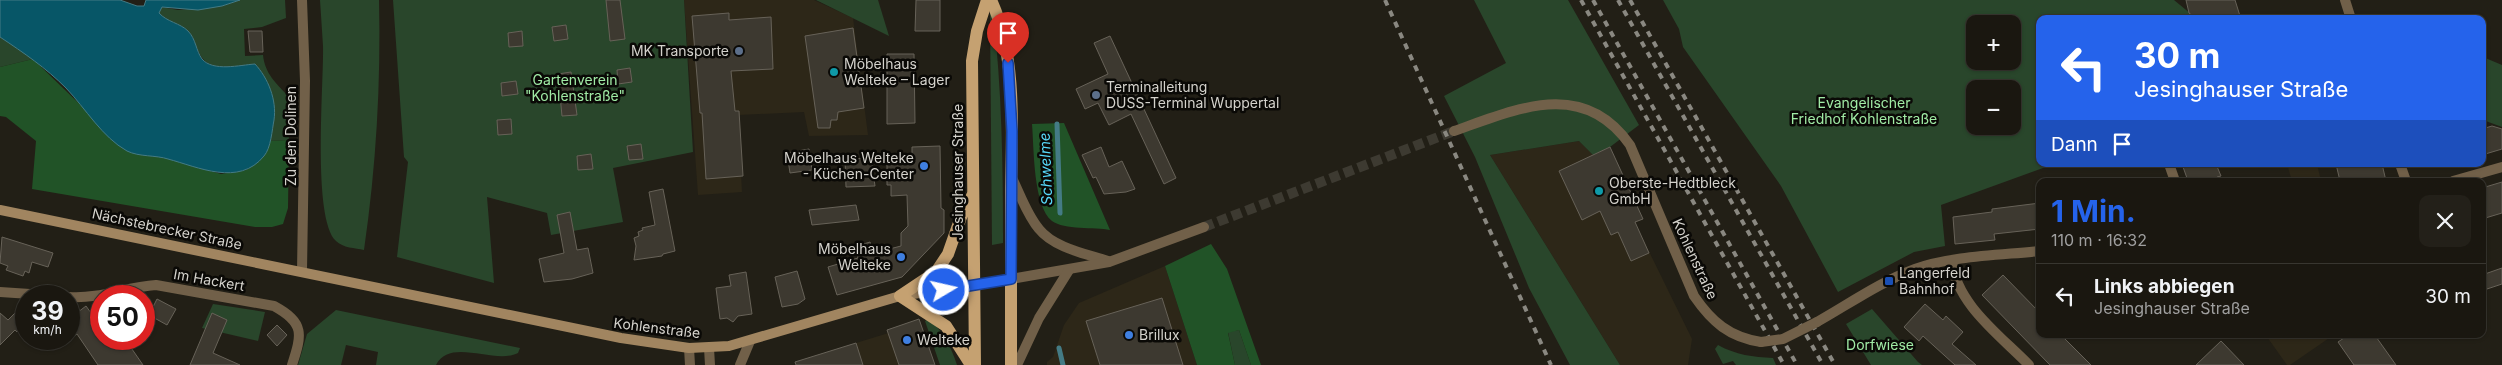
<!DOCTYPE html>
<html lang="de">
<head>
<meta charset="utf-8">
<style>
	body { margin:0; font-family:Inter,sans-serif; background:#232019; color:#f1f3f6; height:100vh; display:flex; flex-direction:column; font-size:19px; white-space:nowrap }
	* { box-sizing:border-box; margin:0 }
	p { font-size:16px; color:#9f9f9f }
	.icon { flex:none; width:28px; height:28px; fill:none; stroke:currentColor; stroke-width:2; stroke-linecap:round; stroke-linejoin:round }
	.map { position:relative; flex:1; overflow:hidden }
	.drawer { position:absolute; left:2036px; top:178px; width:450px; height:160px; display:flex; flex-direction:column; background:#1a1710; border-radius:10px; box-shadow:0 1px 4px #0004,0 0 0 1px #383630 }
	.drawer>* { flex:none }
	.guide { position:absolute; left:2036px; top:15px; width:450px; height:152px; border-radius:10px; box-shadow:0 1px 4px #0004,0 0 0 1px #383630; background:#2563eb; color:#fff; overflow:hidden }
	.controls { position:absolute; left:1966px; top:15px; display:grid; gap:10px }
	.controls a { display:grid; place-items:center; width:55px; height:55px; border-radius:10px; background:#1a1710; box-shadow:0 1px 4px #0004,0 0 0 1px #383630; font-size:25px }
	.speed { position:absolute; left:15px; top:285px; display:flex; gap:10px; font-size:25px; font-weight:700; text-align:center }
	.speed>* { display:grid; place-content:center; width:65px; height:65px; border-radius:50%; background:#1a1710; box-shadow:0 1px 4px #0004,0 0 0 1px #383630; line-height:1 }
	.speed small { font-size:12px; font-weight:400 }
	.speed .limit { border:8px solid #d22; background:#fff; color:#111 }
	.pin { position:absolute; display:grid; place-items:center; width:42px; height:42px; color:#fff; margin:-51px -21px; border-radius:50% 50% 50% 0; rotate:-45deg; box-shadow:0 0 5px #0007 }
	.pin .icon { rotate:45deg }
	.me { position:absolute; width:55px; margin:-28px; rotate:81deg; stroke-linejoin:round; filter:drop-shadow(0 0 4px #0008) }
	.turn { display:flex; align-items:center; gap:18px; height:105px; padding:0 15px; font-size:22px }
	.turn .icon { width:65px; height:65px; stroke-width:2.5 }
	.turn b { display:block; font-size:35px; line-height:42px }
	.then { display:flex; align-items:center; height:48px; padding:0 15px; background:#0003; gap:10px; font-size:19px }
	.round { display:grid; place-items:center; flex:none; width:52px; height:52px; border-radius:10px; background:#232019 }
	.head { display:flex; align-items:center; justify-content:space-between; height:85px; padding:0 15px }
	h1 { font-size:30px; font-weight:700; line-height:38px; color:#2563eb }
	ul { padding:0; list-style:none }
	li { display:flex; align-items:center; gap:15px; height:65px; padding:0 15px; border-top:1px solid #383630 }
	li div { flex:1 }
	li b { display:block; font-size:19px }
	li em { font-style:normal }
	.map>svg:first-child { display:block }
	.built { fill:#2d2718 }
	.green { fill:#29462b; fill-rule:evenodd }
	.forest { fill:#215327 }
	.water { fill:#075667; stroke:#447b85 }
	.lines { fill:none; stroke-linecap:round; stroke-linejoin:round }
	.stream { stroke:#447b85; stroke-width:5 }
	.building { fill:#3d3930; stroke:#676258 }
	.tertiary-tunnel { stroke:#3d3a31; stroke-width:10; stroke-dasharray:10 5; stroke-linecap:butt }
	.minor { stroke:#716049; stroke-width:10 }
	.tertiary { stroke:#716049; stroke-width:10 }
	.secondary { stroke:#a18560; stroke-width:10 }
	.primary { stroke:#c5a171; stroke-width:12 }
	.rail { stroke:#8a8881; stroke-width:4; stroke-dasharray:6 6; stroke-linecap:butt }
	.tertiary-bridge { stroke:#716049; stroke-width:10 }
	.route-casing { stroke:#184099; stroke-width:12 }
	.route { stroke:#2563eb; stroke-width:9 }
	.service-dot { fill:#5c6f8a; stroke:#0a0906; stroke-width:2 }
	.culture-dot { fill:#0f9aa8; stroke:#0a0906; stroke-width:2 }
	.shop-dot { fill:#3f7fe0; stroke:#0a0906; stroke-width:2 }
	.transit-dot { fill:#1a4fb4; stroke:#0a0906; stroke-width:2 }
	.labels { text-anchor:middle; stroke-width:5; stroke-linejoin:round; paint-order:stroke }
	.poi-label { font-size:14px; fill:#d4d2cc; stroke:#0a0906; text-anchor:start }
	.park-label { font-size:14px; fill:#a0eba5; stroke:#0a0906 }
	.street-label { font-size:14px; fill:#d4d2cc; stroke:#0a0906 }
	.water-label { font-size:15px; font-style:italic; fill:#57d8f9; stroke:#0a0906 }
</style>
</head>
<body>
<div class="map">
<svg width="2502" height="365" viewBox="0 0 2502 365">
	<rect width="100%" height="100%" fill="#221f16"/>
	<g class="built">
		<path d="M684,0H814L853,18L868,135L809,136L804,112L738,115L742,192L698,195Z"/>
		<path d="M1579,141L1593,155L1643,219L1635,223L1692,339L1688,365H1620L1490,155Z"/>
		<path d="M2287,164H2317L2321,181H2292Z"/>
		<path d="M1165,266L1197,365H1047V362L1053,357L1064,325L1079,303Z"/>
		<path d="M918,324L932,365H863L856,343Z"/>
		<path d="M2265,334H2335L2290,365H2287Z"/>
	</g>
	<g class="green">
		<path d="M240,0H285L286,18L262,27L244,29L245,56L263,55C265,74 276,83 288,96L289,140L270,141L275,114L255,64C240,65 213,72 203,59C196,51 196,39 188,31C180,23 167,22 159,13L161,7L178,10L222,6Z"/>
		<path d="M320,0H379C381,84 376,167 364,250C355,248 343,248 336,241C312,218 324,83 323,46C322,30 321,15 320,0Z"/>
		<path d="M393,0H684L693,152L613,168L623,222L551,235L547,213L487,197L494,283L397,257L408,162L404,157Z"/>
		<path d="M816,0H878L889,36Z"/>
		<path d="M1474,0H1568L1639,125L1610,147L1593,155L1579,141L1490,155L1620,365H1570L1529,288L1475,157L1444,96L1506,63Z"/>
		<path d="M1663,0H2174L2197,19H2040V164H2054L1941,205L1945,246L1914,252L1838,292L1781,186L1683,47L1679,29ZM1975,24H2012V61H1975ZM1975,89H2012V126H1975Z"/>
		<path d="M990,12L993,13C1002,90 1003,166 1003,243L992,245Z"/>
		<path d="M0,37L33,59L0,67Z"/>
		<path d="M2483,57L2502,65V127L2483,120Z"/>
		<path d="M213,304L265,312L258,341L202,328Z"/>
		<path d="M1872,309L1918,362L1922,365H1871L1846,324Z"/>
		<path d="M336,310L520,348L518,353C495,365 450,337 436,365H376L378,352L346,345L341,365H298L307,334Z"/>
		<path d="M928,319C943,330 951,347 957,365H940L925,321Z"/>
		<path d="M1239,330L1251,365H1235L1228,332Z"/>
		<path d="M1718,345C1736,355 1753,357 1773,358L1776,365H1736L1733,361L1723,364L1715,349Z"/>
	</g>
	<g class="forest">
		<path d="M33,59L128,151L166,158L221,174L246,170L264,156L270,141L289,140L288,208L283,224L272,227H255L32,189L36,141L6,117L0,116V67Z"/>
		<path d="M1064,123L1110,230C1095,227 1064,230 1052,221C1033,206 1034,148 1032,124Z"/>
		<path d="M1211,244L1227,269L1261,365H1251L1239,330L1228,333L1235,365H1197L1165,266Z"/>
	</g>
	<path class="water" d="M0,0H120L137,6H144L146,0H240L222,6L198,10L162,7L159,13C167,22 180,23 188,31C196,39 196,51 202,59C213,72 240,65 255,64C268,78 277,100 274,120C272,130 271,148 264,156C239,187 198,167 168,159C156,155 139,157 127,151C102,137 86,109 66,88C46,68 24,53 0,37Z"/>
	<g class="lines">
		<g class="stream">
			<path d="M1057,124L1060,213"/>
			<path d="M1059,348L1063,365"/>
		</g>
	</g>
	<g class="building">
		<path d="M606,0H620L625,39L610,41Z"/>
		<path d="M916,0H940V31H915Z"/>
		<path d="M2186,0H2235L2240,16L2232,19H2197L2189,13Z"/>
		<path d="M729,13V20L771,17L773,69L731,71L735,111H739L743,176L706,179L702,113H700L692,16Z"/>
		<path d="M566,25L568,39L554,41L552,27Z"/>
		<path d="M853,28L864,108L838,112L837,120H831L830,128H818L805,36Z"/>
		<path d="M248,31H262L263,52H250Z"/>
		<path d="M522,31L523,46L509,47L508,33Z"/>
		<path d="M1110,36L1176,178L1164,184L1131,114L1109,125L1098,103L1085,109L1076,89L1108,74L1094,43Z"/>
		<path d="M887,54H914L915,123L887,124Z"/>
		<path d="M630,68L632,82L618,84L617,70Z"/>
		<path d="M571,72L577,115L562,116L558,74Z"/>
		<path d="M516,81L518,94L502,96L501,83Z"/>
		<path d="M511,119L512,134L498,135L497,120Z"/>
		<path d="M2492,126L2502,129V149L2482,155V129Z"/>
		<path d="M641,144L643,159L629,160L627,146Z"/>
		<path d="M940,146L941,208L944,210V233L902,277L837,295L828,267L858,258L854,247L870,242L874,253L901,246V233L908,226L907,195L891,196V185H887V157L912,156V147Z"/>
		<path d="M1101,147L1109,167L1122,161L1135,189L1126,192L1104,194L1096,177L1093,178L1082,155Z"/>
		<path d="M1610,147L1643,219L1635,222L1649,253L1631,261L1618,232L1611,235L1600,211L1582,220L1559,171Z"/>
		<path d="M809,149L812,170L790,173L787,153Z"/>
		<path d="M591,154L593,169L578,170L577,156Z"/>
		<path d="M871,158L875,186L846,187L845,159Z"/>
		<path d="M2182,164H2216L2221,176L2217,177L2219,181H2188Z"/>
		<path d="M2336,164H2382L2386,181H2340Z"/>
		<path d="M2502,182V213L2482,219V188Z"/>
		<path d="M663,189L675,251L663,254L662,256L634,260L636,246L634,238L639,236L638,232L643,230L642,228L655,225L649,192Z"/>
		<path d="M2040,203V229L1994,234L1995,240L1955,244L1953,217L1992,212V209Z"/>
		<path d="M856,205L859,220L812,225L809,210Z"/>
		<path d="M570,212L577,250L588,248L593,273L572,279L544,282L539,259L564,253L557,215Z"/>
		<path d="M2,237L53,253L48,267L32,262L29,273L25,271L23,276L6,270L8,266L0,263Z"/>
		<path d="M2502,268V284L2487,289L2482,281V275Z"/>
		<path d="M797,271L805,299L798,304L782,307L775,277Z"/>
		<path d="M746,272L752,314L738,316L733,322L727,318L720,319L716,288L731,286L729,275Z"/>
		<path d="M2003,275L2040,313V334H2060L2091,365H2050L1982,295Z"/>
		<path d="M1162,298L1183,365H1100L1086,321Z"/>
		<path d="M157,299L176,309L167,325L149,315Z"/>
		<path d="M1925,304L1943,320L1946,316L1963,332L1952,344L1976,365H1955L1923,336L1919,341L1904,327Z"/>
		<path d="M86,306L101,327V339H125L143,365H98L77,334L69,340V319Z"/>
		<path d="M16,312L26,322L17,332L15,330L0,345V313L8,320Z"/>
		<path d="M212,313L227,320L213,353L240,365H190Z"/>
		<path d="M919,319L935,365H899L887,330Z"/>
		<path d="M277,325L287,335L277,346L267,335Z"/>
		<path d="M2350,334H2374L2396,365H2354L2338,342Z"/>
		<path d="M2221,341L2244,365H2196Z"/>
		<path d="M856,343L863,365H796L795,362Z"/>
	</g>
	<g class="lines">
		<path class="tertiary-tunnel" d="M1204,227L1454,131"/>
		<g class="minor">
			<path d="M302,0L305,81L302,271"/>
			<path d="M2345,0L2351,19"/>
			<path d="M2169,164L2175,181"/>
			<path d="M2400,164L2406,181"/>
			<path d="M1952,261C1956,304 2001,336 2029,365"/>
			<path d="M0,292L60,296"/>
			<path d="M69,297C101,299 125,287 156,285L274,306C305,323 302,334 292,365"/>
			<path d="M689,348L690,365"/>
			<path d="M709,348L710,365"/>
			<path d="M740,365L750,341"/>
		</g>
		<g class="tertiary">
			<path d="M1454,131C1517,109 1583,78 1630,145L1694,296C1712,322 1729,337 1761,342"/>
			<path d="M1012,178C1020,194 1027,215 1039,229C1054,248 1087,254 1108,261"/>
			<path d="M2453,181L2502,167"/>
			<path d="M1011,279L1109,262L1204,227"/>
			<path d="M1817,322C1849,304 1880,282 1915,269C1950,256 2003,255 2040,251"/>
			<path d="M1017,365L1039,318L1069,270"/>
		</g>
		<path class="secondary" d="M0,210L621,338L689,348L729,346L900,296L1011,279"/>
		<g class="primary">
			<path d="M991,0C1017,56 1012,130 1011,191C1011,249 1011,307 1011,365"/>
			<path d="M971,365L946,326L900,296L936,272L948,254L961,217L972,196"/>
			<path d="M975,365L972,61L977,31L987,0"/>
		</g>
		<g class="rail">
			<path d="M1385,0L1551,365"/>
			<path d="M1581,0L1784,365"/>
			<path d="M1593,0L1797,365"/>
			<path d="M1618,0L1823,365"/>
			<path d="M1630,0L1835,365"/>
		</g>
		<path class="tertiary-bridge" d="M1761,342L1783,339L1817,322"/>
	</g>
	<g class="lines">
		<g class="route-casing">
			<path id="route" d="M944,290L1011,279L1012,131L1008,63"/>
		</g>
		<use href="#route" class="route"/>
	</g>
	<g class="service-dot">
		<circle cx="739" cy="51" r="5"/>
		<circle cx="1096" cy="95" r="5"/>
	</g>
	<g class="culture-dot">
		<circle cx="834" cy="72" r="5"/>
		<circle cx="1599" cy="191" r="5"/>
	</g>
	<g class="shop-dot">
		<circle cx="924" cy="166" r="5"/>
		<circle cx="901" cy="257" r="5"/>
		<circle cx="1129" cy="335" r="5"/>
		<circle cx="907" cy="340" r="5"/>
	</g>
	<rect class="transit-dot" x="1884" y="276" width="10" height="10" rx="2.5"/>
	<g class="labels">
		<g class="poi-label">
			<text x="729" y="56" text-anchor="end">MK Transporte</text>
			<text x="844" y="69">Möbelhaus<tspan x="844" dy="16">Welteke – Lager</tspan></text>
			<text x="1106" y="92">Terminalleitung<tspan x="1106" dy="16">DUSS-Terminal Wuppertal</tspan></text>
			<text x="914" y="163" text-anchor="end">Möbelhaus Welteke<tspan x="914" dy="16">- Küchen-Center</tspan></text>
			<text x="1609" y="188">Oberste-Hedtbleck<tspan x="1609" dy="16">GmbH</tspan></text>
			<text x="891" y="254" text-anchor="end">Möbelhaus<tspan x="891" dy="16">Welteke</tspan></text>
			<text x="1899" y="278">Langerfeld<tspan x="1899" dy="16">Bahnhof</tspan></text>
			<text x="1139" y="340">Brillux</text>
			<text x="917" y="345">Welteke</text>
		</g>
		<g class="park-label">
			<text x="575" y="85">Gartenverein<tspan x="575" dy="16">"Kohlenstraße"</tspan></text>
			<text x="1864" y="108">Evangelischer<tspan x="1864" dy="16">Friedhof Kohlenstraße</tspan></text>
			<text x="1880" y="350">Dorfwiese</text>
		</g>
		<g class="street-label">
			<text transform="translate(291 136) rotate(-90)" y="5">Zu den Dolinen</text>
			<text transform="translate(958 172) rotate(-90)" y="5">Jesinghauser Straße</text>
			<text transform="translate(167 229) rotate(12)" y="5">Nächstebrecker Straße</text>
			<text transform="translate(1695 259) rotate(65)" y="5">Kohlenstraße</text>
			<text transform="translate(209 280) rotate(10)" y="5">Im Hackert</text>
			<text transform="translate(657 328) rotate(7)" y="5">Kohlenstraße</text>
		</g>
		<g class="water-label">
			<text transform="translate(1046 169) rotate(-92)" y="5">Schwelme</text>
		</g>
	</g>
</svg>
<div class="controls">
<a>+</a>
<a>−</a>
</div>
<div class="speed"><div>39<small>km/h</small></div><div class="limit">50</div></div>
<div class="pin" style="left:1008px;top:63px;background:#d93025"><svg class="icon" aria-label="arrive" viewBox="0 0 24 24"><path d="M6 21V4h12l-3 4 3 4H6"/></svg></div>
<svg class="me" style="left:944px;top:290px" viewBox="-20 -20 40 40"><circle r="17" fill="#2563eb" stroke="#fff" stroke-width="3"/><path d="M0-11L8 9 0 5-8 9z" fill="#fff"/></svg>
<div class="guide">
<div class="turn"><svg class="icon" aria-label="left" viewBox="0 0 24 24"><path d="M17 20v-9H6M10 6l-5 5 5 5"/></svg><div><b>30 m</b>Jesinghauser Straße</div></div>
<div class="then">Dann<svg class="icon" aria-label="arrive" viewBox="0 0 24 24"><path d="M6 21V4h12l-3 4 3 4H6"/></svg></div>
</div>
<section class="drawer">
<div class="head"><div><h1>1 Min.</h1><p>110 m · 16:32</p></div><a class="round"><svg class="icon" aria-label="close" viewBox="0 0 24 24"><path d="M6 6l12 12M18 6L6 18"/></svg></a></div>
<ul>
<li><svg class="icon" aria-label="left" viewBox="0 0 24 24"><path d="M17 20v-9H6M10 6l-5 5 5 5"/></svg><div><b>Links abbiegen</b><p>Jesinghauser Straße</p></div><em>30 m</em></li>
</ul>
</section>
</div>
</body>
</html>
